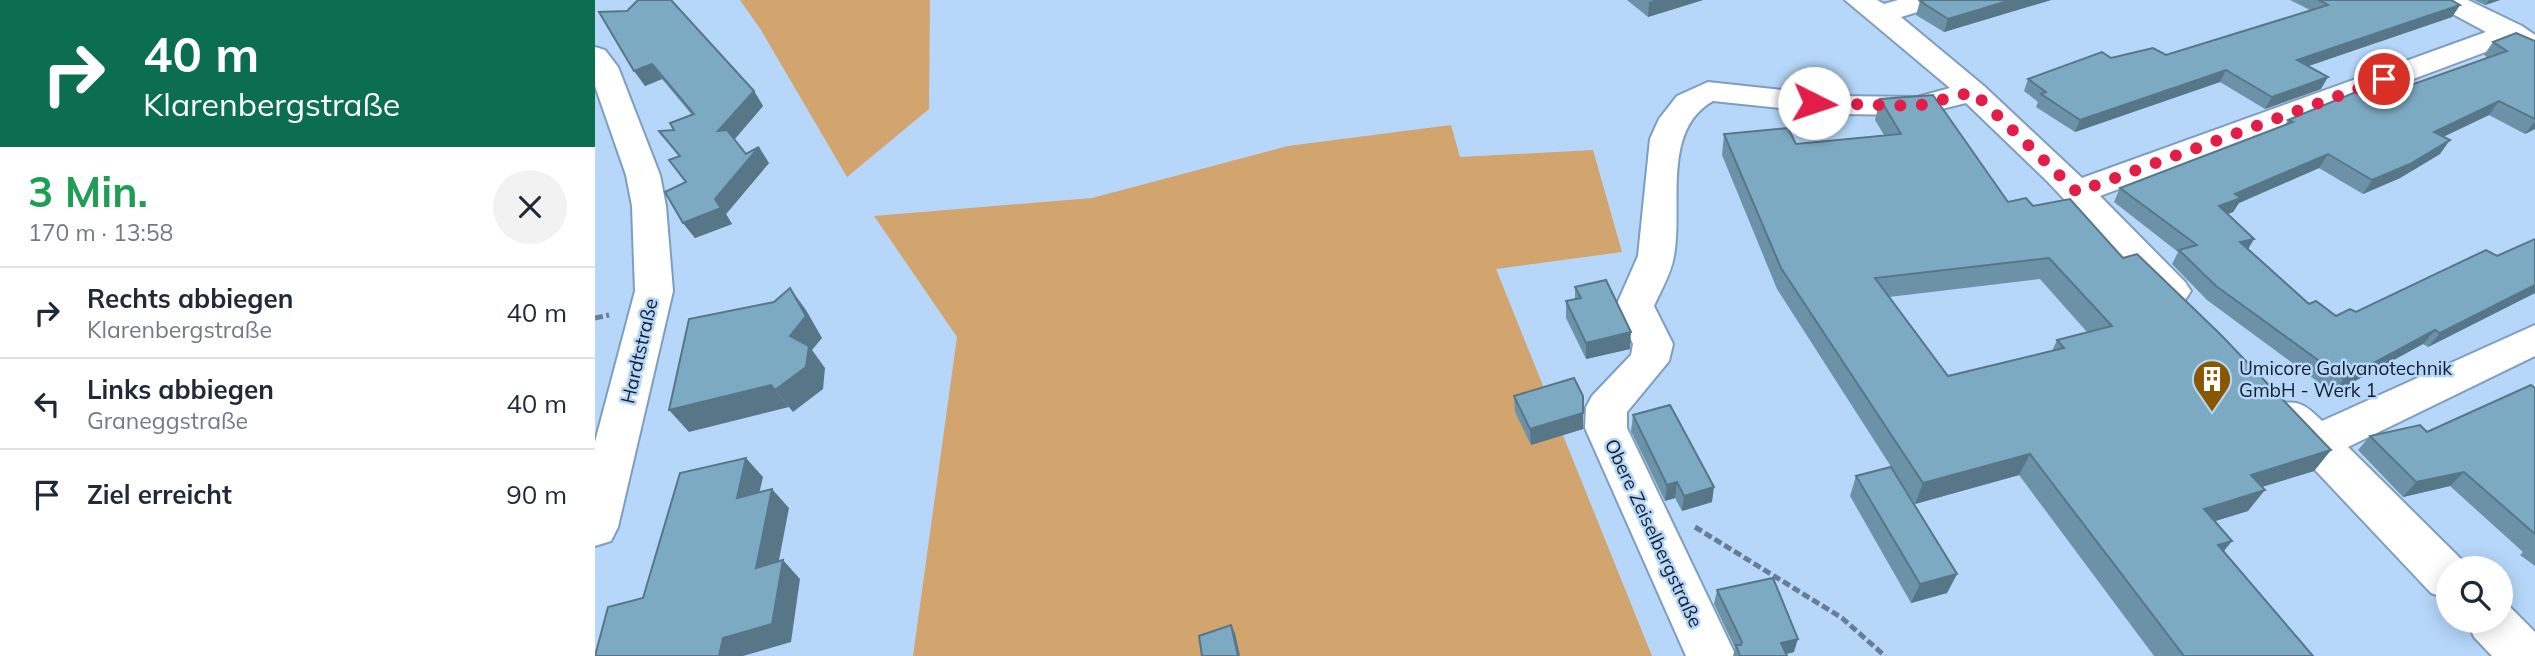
<!DOCTYPE html>
<html lang="de">
<head>
<meta charset="utf-8">
<style>
	body { margin:0; font-family:Mulish,sans-serif; background:#f2f2f3; color:#1f2937; height:100vh; display:flex; flex-direction:column; font-size:26px; white-space:nowrap }
	* { box-sizing:border-box; margin:0 }
	p { font-size:23px; color:#747a83 }
	.icon { flex:none; width:38px; height:38px; fill:none; stroke:currentColor; stroke-width:2; stroke-linecap:round; stroke-linejoin:round }
	.map { position:relative; flex:1; overflow:hidden }
	.details { display:flex; flex-direction:column; background:#fff; width:595px }
	.details>* { flex:none }
	.hud { background:#0b6e4f; color:#fff; overflow:hidden }
	.controls { position:absolute; left:1841px; top:556px; display:grid; gap:14px }
	.controls a { display:grid; place-items:center; width:77px; height:77px; border-radius:50%; background:#fff; box-shadow:0 4px 18px #0003; font-size:35px }
	.pin { position:absolute; display:grid; place-items:center; width:60px; height:60px; color:#fff; margin:-30px; border:4px solid #fff; border-radius:50%; box-shadow:0 2px 7px #0007 }
	.me { position:absolute; width:77px; margin:-38px; rotate:94deg; stroke-linejoin:round; filter:drop-shadow(0 0 5px #0008) }
	.turn { display:flex; align-items:center; gap:24px; height:147px; padding:0 28px; font-size:32px }
	.turn .icon { width:91px; height:91px; stroke-width:2.5 }
	.turn b { display:block; font-size:49px; line-height:60px }
	.round { display:grid; place-items:center; flex:none; width:74px; height:74px; border-radius:37px; background:#f2f2f3 }
	.overview { display:flex; align-items:center; justify-content:space-between; height:119px; padding:0 28px }
	h1 { font-size:42px; font-weight:700; line-height:52px; color:#1e9e55 }
	ul { padding:0; list-style:none }
	li { display:flex; align-items:center; gap:21px; height:91px; padding:0 28px; border-top:2px solid #e0e1e3 }
	li div { flex:1 }
	li b { display:block; font-size:26px }
	li em { font-style:normal }
	main { display:flex; flex:1; min-height:0 }
	.map>svg:first-child { display:block }
	.green { fill:#d2a46e }
	.lines { fill:none; stroke-linecap:round; stroke-linejoin:round }
	.street-casing { stroke:#7e9dbf; stroke-width:4 }
	.path { stroke:#667d95; stroke-width:5; stroke-dasharray:8 3.5; stroke-linecap:butt }
	.street { fill:#fff; fill-rule:evenodd }
	.wall { fill:#6b92a7; fill-rule:evenodd }
	.shaded-wall { fill:#577788 }
	.building { fill:#7caac2; stroke:#577788; stroke-width:2; fill-rule:evenodd }
	.route { stroke:#e11d48; stroke-width:12; stroke-dasharray:0 21.6 }
	.labels { text-anchor:middle; stroke-width:5; stroke-linejoin:round; paint-order:stroke }
	.street-label { font-size:19px; fill:#131f2c; stroke:#b6d7fa }
	.poi-label { font-size:19px; fill:#131f2c; stroke:#b6d7fa; text-anchor:start }
</style>
</head>
<body>
<main>
<section class="details">
<div class="hud">
<div class="turn"><svg class="icon" aria-label="right" viewBox="0 0 24 24"><path d="M7 20v-9h11M14 6l5 5-5 5"/></svg><div><b>40 m</b>Klarenbergstraße</div></div>
</div>
<div class="overview"><div><h1>3 Min.</h1><p>170 m · 13:58</p></div><a class="round"><svg class="icon" aria-label="close" viewBox="0 0 24 24"><path d="M6 6l12 12M18 6L6 18"/></svg></a></div>
<ul>
<li><svg class="icon" aria-label="right" viewBox="0 0 24 24"><path d="M7 20v-9h11M14 6l5 5-5 5"/></svg><div><b>Rechts abbiegen</b><p>Klarenbergstraße</p></div><em>40 m</em></li>
<li><svg class="icon" aria-label="left" viewBox="0 0 24 24"><path d="M17 20v-9H6M10 6l-5 5 5 5"/></svg><div><b>Links abbiegen</b><p>Graneggstraße</p></div><em>40 m</em></li>
<li><svg class="icon" aria-label="arrive" viewBox="0 0 24 24"><path d="M6 21V4h12l-3 4 3 4H6"/></svg><div><b>Ziel erreicht</b></div><em>90 m</em></li>
</ul>
</section>
<div class="map">
<svg width="1940" height="656" viewBox="0 0 1940 656">
	<rect width="100%" height="100%" fill="#b6d7fa"/>
	<g class="green">
		<path d="M145,0H335L334,109L252,177L166,30Z"/>
		<path d="M856,125L865,157L998,150L1027,252L901,269L1057,656H318L362,337L279,216L497,198L693,146Z"/>
	</g>
	<g class="lines">
		<g class="street-casing">
			<g id="street">
				<path d="M1250,0H1282L1289,4L1303,0H1346L1342,6L1306,17L1389,86L1487,178L1891,32L1843,6L1839,0H1873L1927,26L1940,35V56L1912,44L1505,196L1590,282L1596,291L1590,300L1577,304L1564,300L1452,181L1371,103L1322,115L1243,114L1118,101C1066,130 1088,206 1079,256C1076,274 1066,290 1059,306L1078,344L1074,361L1032,412V428L1141,656H1091L990,428L991,407L997,396L1036,355L1038,344L1021,306L1043,256L1055,139L1064,119L1082,96L1113,82L1243,96L1322,97L1355,88Z"/>
				<path d="M0,47L10,50L23,67L65,175L71,206L78,291L23,527L16,541L0,546V442L40,291L37,206L31,175L0,86Z"/>
				<path d="M1940,325V356L1753,447L1870,563L1872,569H1853V599L1836,593L1706,455L1681,427L1675,416L1681,405C1703,398 1712,406 1727,421Z"/>
				<path d="M1906,603L1913,605L1940,632V656H1897L1879,637L1872,621H1906Z"/>
			</g>
		</g>
		<g class="path">
			<path d="M0,318L14,315"/>
			<path d="M1100,527L1247,618L1290,656"/>
		</g>
		<use href="#street" class="street"/>
	</g>
	<g class="wall">
		<path d="M1032,0H1108L1053,17Z"/>
		<path d="M1456,0L1349,32L1321,15L1325,1Z"/>
		<path d="M1695,0H1856L1865,5L1857,17L1713,66L1726,89L1670,109L1625,82L1480,132L1441,107L1443,102L1429,91L1433,79L1571,55L1715,10Z"/>
		<path d="M1879,0H1905L1890,5Z"/>
		<path d="M4,12L159,91L168,106L139,139L151,154L174,163L131,214L137,224L100,238L88,223L90,182L74,160L84,156L64,131L79,130L97,115L67,79L50,86Z"/>
		<path d="M1940,41V129L1930,134L1894,115L1848,137L1845,154L1805,178L1768,194L1724,168L1644,203L1638,212L1632,214L1653,249L1714,304L1741,316L1761,312L1902,256L1940,239V293L1833,347L1828,344L1738,393L1612,300L1577,264L1583,252L1519,202L1525,188L1690,125L1693,120L1816,85L1893,58L1889,55L1898,42Z"/>
		<path d="M1285,99L1413,202L1438,206L1528,258L1736,450L1719,471L1667,487L1653,511L1620,521L1629,551L1718,656H1559L1424,475L1320,504L1182,289L1127,155L1129,134L1201,144L1289,135L1280,120ZM1445,279L1492,332L1462,340L1457,351L1353,376L1294,297Z"/>
		<path d="M980,287L1035,349L991,359L971,318V301L980,299Z"/>
		<path d="M1940,388V566L1925,555L1928,552L1855,486L1808,497L1763,450L1775,436L1832,432Z"/>
		<path d="M919,396H988V429L936,445L920,412Z"/>
		<path d="M1038,415L1117,502L1087,511L1080,498L1070,501L1036,431Z"/>
		<path d="M1261,476L1362,574L1352,593L1316,603L1255,496Z"/>
		<path d="M1122,590L1199,652L1191,654L1192,656H1138L1140,648L1119,604Z"/>
	</g>
	<g class="shaded-wall">
		<path d="M1060,0H1108L1053,17L1054,2Z"/>
		<path d="M1416,0H1456L1349,32L1353,19Z"/>
		<path d="M1894,0H1905L1890,5Z"/>
		<path d="M1865,5L1857,17L1696,72L1702,60Z"/>
		<path d="M57,64L67,79L50,86L39,71Z"/>
		<path d="M1631,70L1625,82L1480,132L1485,120Z"/>
		<path d="M1733,77L1726,89L1670,109L1677,97Z"/>
		<path d="M159,91L168,106L134,146L123,131Z"/>
		<path d="M1904,101L1894,115L1829,146L1839,132Z"/>
		<path d="M1940,121V129L1930,134Z"/>
		<path d="M1855,140L1845,154L1805,178L1768,194L1777,180Z"/>
		<path d="M164,147L174,163L131,214L137,224L100,238L88,223L120,199Z"/>
		<path d="M1733,154L1724,168L1644,203L1638,212L1616,221L1624,206L1640,194Z"/>
		<path d="M1659,239L1651,253L1645,242Z"/>
		<path d="M1940,285V293L1833,347L1845,333Z"/>
		<path d="M195,288L211,310L227,338L217,350L230,368L228,389L198,412L180,390L195,336Z"/>
		<path d="M1840,330L1828,344L1738,393L1749,379Z"/>
		<path d="M1036,332L1035,349L991,359V343Z"/>
		<path d="M176,385L194,407L94,432L74,410Z"/>
		<path d="M988,413V429L936,445L935,429Z"/>
		<path d="M1736,450L1719,471L1640,495L1656,475Z"/>
		<path d="M1435,454L1424,475L1320,504L1328,483Z"/>
		<path d="M151,458L168,477L159,516L142,498Z"/>
		<path d="M1869,472L1855,486L1808,497L1821,482Z"/>
		<path d="M1082,482L1080,498L1070,501L1072,485Z"/>
		<path d="M1119,487L1117,502L1087,511L1089,496Z"/>
		<path d="M177,489L194,508L179,586L161,568Z"/>
		<path d="M1670,490L1653,511L1594,529L1609,509Z"/>
		<path d="M1637,541L1621,561L1623,545Z"/>
		<path d="M188,560L205,579L196,642L148,656H124L128,638Z"/>
		<path d="M1362,574L1352,593L1316,603L1325,584Z"/>
		<path d="M636,625L640,633L645,656H643Z"/>
		<path d="M1203,639L1199,652L1182,656L1186,643Z"/>
	</g>
	<g class="building">
		<path d="M43,0H76L159,91L123,131L132,130L151,154L164,147L120,199L126,208L88,223L70,192L91,182L74,160L85,156L64,131L79,130L75,123L99,114L57,64L39,71L4,12L32,11Z"/>
		<path d="M1330,0H1416L1353,19L1325,1Z"/>
		<path d="M1724,0H1856L1865,5L1702,60L1733,77L1677,97L1631,70L1485,120L1446,94L1451,92L1433,79L1507,52L1516,58L1558,48L1571,55L1733,5Z"/>
		<path d="M1921,33L1940,41V119L1904,101L1839,132L1855,140L1815,164L1777,180L1733,154L1640,194L1646,198L1624,206L1659,239L1645,242L1714,304L1721,301L1741,316L1755,309L1761,312L1891,250L1902,256L1940,239V285L1845,333L1840,330L1749,379L1621,286L1584,250L1602,245L1525,188L1698,122L1693,120L1763,91L1773,97L1808,81L1816,85L1912,51L1898,42Z"/>
		<path d="M1338,95L1413,202L1431,198L1438,206L1475,199L1528,258L1542,254L1625,334L1736,450L1656,475L1670,490L1609,509L1637,541L1623,545L1718,656H1589L1435,454L1328,483L1186,268L1129,134L1193,128L1201,144L1306,134L1285,99ZM1454,258L1517,326L1462,340L1469,348L1353,376L1280,278Z"/>
		<path d="M1011,280L1036,332L991,343L971,301L986,298L980,287Z"/>
		<path d="M195,288L211,316L195,336L214,346L211,367L180,390L176,385L74,410L94,319L179,302Z"/>
		<path d="M979,378L988,396V413L935,429L919,396Z"/>
		<path d="M1936,385L1940,388V534L1869,472L1821,482L1775,436L1825,425L1832,432Z"/>
		<path d="M1075,405L1119,487L1089,496L1082,482L1072,485L1038,415Z"/>
		<path d="M151,458L142,498L177,489L161,568L188,560L177,624L128,638L124,656H0L13,607L48,598L85,473Z"/>
		<path d="M1296,467L1362,574L1325,584L1261,476Z"/>
		<path d="M1178,578L1203,639L1186,643L1192,656H1145L1141,645H1146L1147,642L1122,590Z"/>
		<path d="M636,625L643,656H607L604,636Z"/>
	</g>
	<g class="lines">
		<path class="route" d="M1219,103L1322,106L1378,92L1482,192L1789,79"/>
	</g>
	<defs>
		<g id="building-pin" transform="scale(2.0125)"><path d="M0 17L-7.5 6A9.5 9.5 0 1 1 7.5 6Z" fill="#8a5701" stroke="#b6d7fa"/><path d="M-4-6H4V6H1V3H-1V6H-4ZM-2.5-4.3h1.7v1.8h-1.7ZM.8-4.3h1.7v1.8H.8ZM-2.5-1h1.7V.8h-1.7ZM.8-1h1.7V.8H.8Z" fill="#fff"/></g>
	</defs>
	<g fill-rule="evenodd">
		<use href="#building-pin" x="1617" y="379"/>
	</g>
	<g class="labels">
		<g class="street-label">
			<text transform="translate(44 351) rotate(-77)" y="7">Hardtstraße</text>
			<text transform="translate(1059 533) rotate(65)" y="7">Obere Zeiselbergstraße</text>
		</g>
		<g class="poi-label">
			<text x="1644" y="375">Umicore Galvanotechnik<tspan x="1644" dy="22">GmbH - Werk 1</tspan></text>
		</g>
	</g>
</svg>
<div class="controls">
<a><svg class="icon" aria-label="search" viewBox="0 0 24 24"><circle cx="10" cy="10" r="6"/><path d="M15 15l6 6"/></svg></a>
</div>
<div class="pin" style="left:1789px;top:79px;background:#d93025"><svg class="icon" aria-label="arrive" viewBox="0 0 24 24"><path d="M6 21V4h12l-3 4 3 4H6"/></svg></div>
<svg class="me" style="left:1219px;top:103px" viewBox="-20 -20 40 40"><circle r="19" fill="#fff"/><path d="M0-13L10 11 0 6-10 11z" fill="#e11d48"/></svg>
</div>
</main>
</body>
</html>
